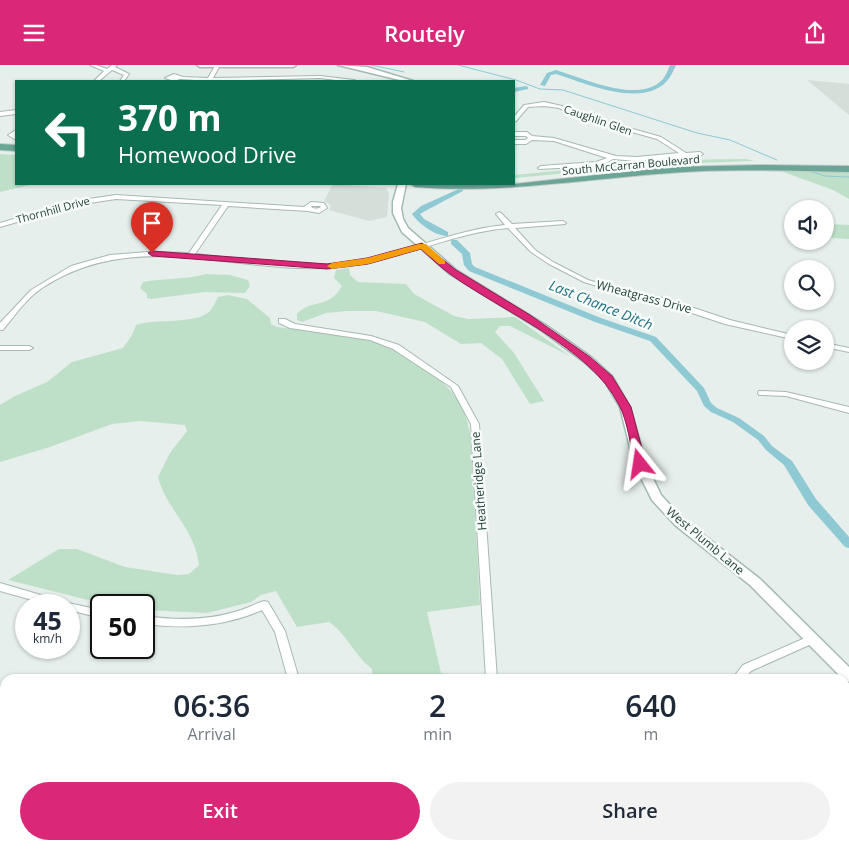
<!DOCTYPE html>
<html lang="en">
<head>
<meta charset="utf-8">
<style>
	body { margin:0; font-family:"Open Sans",sans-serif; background:#f2f2f3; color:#1f2937; height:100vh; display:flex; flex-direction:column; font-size:19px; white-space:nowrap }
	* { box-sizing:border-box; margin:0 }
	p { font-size:16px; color:#747a83 }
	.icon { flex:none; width:28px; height:28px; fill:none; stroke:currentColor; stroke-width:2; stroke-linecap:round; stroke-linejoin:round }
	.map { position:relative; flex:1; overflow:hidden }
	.sheet { position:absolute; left:0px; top:609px; width:850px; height:176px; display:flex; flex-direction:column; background:#fff; border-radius:15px 15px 0 0; box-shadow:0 1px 4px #0004 }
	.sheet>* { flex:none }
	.hud { position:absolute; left:15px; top:15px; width:500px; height:105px; border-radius:0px; box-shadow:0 1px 4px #0004; background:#0b6e4f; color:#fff; overflow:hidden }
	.buttons { position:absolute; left:784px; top:135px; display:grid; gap:10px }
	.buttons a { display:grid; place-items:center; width:50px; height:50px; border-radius:50%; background:#fff; box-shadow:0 1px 4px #0004; font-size:25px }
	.speed { position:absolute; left:15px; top:529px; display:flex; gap:10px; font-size:25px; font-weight:700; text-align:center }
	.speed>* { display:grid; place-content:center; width:65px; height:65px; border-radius:50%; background:#fff; box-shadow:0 1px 4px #0004; line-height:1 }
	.speed small { font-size:12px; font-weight:400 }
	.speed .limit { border:2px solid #111; border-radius:8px; background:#fff; color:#111 }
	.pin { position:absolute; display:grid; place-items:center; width:42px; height:42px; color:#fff; margin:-51px -21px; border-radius:50% 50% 50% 0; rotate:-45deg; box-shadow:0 0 5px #0007 }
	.pin .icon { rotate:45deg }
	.me { position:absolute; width:55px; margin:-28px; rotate:345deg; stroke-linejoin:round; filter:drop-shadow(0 0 4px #0008) }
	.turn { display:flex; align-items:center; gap:18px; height:105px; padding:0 20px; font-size:22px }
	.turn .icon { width:65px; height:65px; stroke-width:2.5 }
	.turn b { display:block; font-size:35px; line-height:42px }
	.eta { display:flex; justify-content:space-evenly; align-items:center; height:85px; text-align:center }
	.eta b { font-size:30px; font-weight:600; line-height:35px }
	.cta { display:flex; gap:10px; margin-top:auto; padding:10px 20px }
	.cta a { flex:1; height:58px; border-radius:30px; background:#db2777; color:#fff; font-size:20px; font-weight:600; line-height:58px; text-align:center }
	.cta a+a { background:#f2f2f3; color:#1f2937 }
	header { display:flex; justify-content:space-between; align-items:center; height:65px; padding:0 20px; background:#db2777; color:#fff; font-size:22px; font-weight:600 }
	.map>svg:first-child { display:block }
	.built { fill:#d4dfda }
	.green { fill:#bfe0c8 }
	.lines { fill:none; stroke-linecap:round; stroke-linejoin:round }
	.stream { stroke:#8ec9d4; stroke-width:1 }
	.canal { fill:#8ec9d4; fill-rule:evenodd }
	.street-casing { stroke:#a8b8b2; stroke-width:2 }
	.secondary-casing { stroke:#a4bbb3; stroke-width:3 }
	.primary-casing { stroke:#c2cac8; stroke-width:2 }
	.street { fill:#fff; fill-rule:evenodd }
	.secondary { fill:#fff; fill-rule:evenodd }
	.primary { fill:#6aa596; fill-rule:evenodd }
	.route { fill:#db2777; stroke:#8e194d }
	.slow { fill:#f59e0b }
	.labels { text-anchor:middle; stroke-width:5; stroke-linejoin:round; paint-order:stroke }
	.far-street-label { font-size:11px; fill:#24423a; stroke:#f7fbf9 }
	.street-label { font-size:12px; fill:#24423a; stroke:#f7fbf9 }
	.water-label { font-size:14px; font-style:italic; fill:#1c6f80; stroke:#f7fbf9 }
</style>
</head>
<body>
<header><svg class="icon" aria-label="menu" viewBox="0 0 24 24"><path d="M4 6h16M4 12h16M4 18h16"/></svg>Routely<svg class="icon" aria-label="share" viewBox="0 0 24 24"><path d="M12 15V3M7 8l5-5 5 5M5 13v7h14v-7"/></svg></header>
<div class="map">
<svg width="849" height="784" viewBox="0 0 849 784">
	<rect width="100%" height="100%" fill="#e6efeb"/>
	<g class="built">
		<path d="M807,15L849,19V50Z"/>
		<path d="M333,119L386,123L389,128L387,152L369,156L329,145L331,140L324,136Z"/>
	</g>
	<g class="green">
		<path d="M0,89L16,90V119H34L0,127Z"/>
		<path d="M746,94L754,96L665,99L514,113V110L669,95Z"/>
		<path d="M778,105L849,106V134L833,125Z"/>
		<path d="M828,159L849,160V174L832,173Z"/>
		<path d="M349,203L350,210L358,217L406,219L414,229L454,251L469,254L515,252L570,291L510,261H500L495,267L514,288L544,336L530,339L502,294L481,278L461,279L425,257L376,246H347L326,248L302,257L297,255V249C312,233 328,245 342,221L334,213L336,205Z"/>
		<path d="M206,209L230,210L248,215L250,221L245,228L205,227L151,234L147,233V229L140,223L143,217C164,213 185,215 206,209Z"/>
		<path d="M228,230L247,234L270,253L271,259L277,262C317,268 361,268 398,286C408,291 417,299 427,305C454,325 465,339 471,373L480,540L427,547L441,608L474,614H373L372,604C354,590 347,569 329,557L297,562L276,526L261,530L251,537L207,548L144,545V540L100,538L8,515L59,484H77L125,502L177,510L189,509L199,500C195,463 167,446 158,412L170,388L187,366L185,360L140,356L112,359L50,382L0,397V340L15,331L47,317L72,297L123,283L132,270L136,260C156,253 196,260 210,246C213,242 216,236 218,232Z"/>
		<path d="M384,780H494V784H385Z"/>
	</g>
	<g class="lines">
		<g class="stream">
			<path d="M371,0L404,7"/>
			<path d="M458,0L516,15L540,24L563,25L697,68L730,75L777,95"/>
			<path d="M809,106L825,111L849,112"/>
		</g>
		<g class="canal">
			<path d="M670,0H676C673,6 671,12 666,17C641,43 584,18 556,9L551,10L545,21L540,20L547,8L556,5C583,13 640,40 663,14C666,10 668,5 670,0Z"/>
			<path d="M526,21L528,22V24L514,27V23Z"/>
			<path d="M461,123L463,124V126L427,145L420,149L424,154L448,167V171C435,171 419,159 412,149L421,141Z"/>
			<path d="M451,175H457L470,188L472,199L475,202L601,253L656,272L704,323L711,338L717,343L739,353L764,371L772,381L792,396L816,434L849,472V483L845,482L808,440L784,400L766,385L758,375L733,357L711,347L704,341L697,326L650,276L595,257L469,206L464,200L462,189L451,179Z"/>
		</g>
		<g class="street-casing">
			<g id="street">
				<path d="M90,0H96L107,4L112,0H117L115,2L129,9L124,16H120L124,10L112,5L99,16H94L104,6Z"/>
				<path d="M215,1L219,2L213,13L320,11L354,15L356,16H344L320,13L211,16L180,14L174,16L165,13L174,9L183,12L208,13Z"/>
				<path d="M544,37L562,41L583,50L661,72L686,88L700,87L703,89L700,91L637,96L613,94L606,98L596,101L539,104L538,103L541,101L596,97L607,93L554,76L532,75L526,79H514V75H525L528,73L526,71H514V67H527L532,71L554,73L616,91L637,92L679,88L657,74L579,52L559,43L544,41L528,42L516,56L514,57V52L524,40Z"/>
				<path d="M16,45V49L0,51V47Z"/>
				<path d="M16,65V69L15,70L16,71V75L8,70Z"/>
				<path d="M116,130L304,142L311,137L324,138L327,143L319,148L308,146L228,141L195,189C248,194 304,205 358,196C408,187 454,165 505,160L496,149L499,147L501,148L512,159L563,156L566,158L565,159L515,163L535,185L553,197L588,215L617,223L667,234L730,255L792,270V274L725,259L662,238L613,226L584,217L549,199L531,187L508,163C451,168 399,196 342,202C238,212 138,160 42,223C26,234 15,250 3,265H0V258L31,225L71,201L110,190L148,187L189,188L222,140L116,134L76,140L0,162V158L75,136ZM312,141H320L321,142C317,144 314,144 311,142Z"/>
				<path d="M279,254H285L295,259L371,271L399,280L458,321L479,359L497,614H486L471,359L451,322L393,284L370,275L290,263L279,258Z"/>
				<path d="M825,278L849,283V287L825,282Z"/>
				<path d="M0,281H29L33,283L29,285H0Z"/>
				<path d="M759,326L786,327L849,342V348L786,331L762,330H759L758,328Z"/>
				<path d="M0,518L68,538L101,545V553L69,545V540H50L0,526Z"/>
				<path d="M264,536L268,537L285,566L299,614H288L275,567L262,545C224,562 184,564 144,559V551C174,555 205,556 234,547C245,545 254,539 264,536Z"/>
				<path d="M812,570L816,571L817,574L816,577L751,606L744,614H732L743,600Z"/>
				<path d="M5,731V742L0,745V733Z"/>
				<path d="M175,780H189L190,784H176Z"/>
				<path d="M314,780H336L335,784H313Z"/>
				<rect x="497" y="780" width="12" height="4"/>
				<path d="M767,780H779L780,784H768Z"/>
			</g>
		</g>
		<g class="secondary-casing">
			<g id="secondary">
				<path d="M197,0H296L293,2H200Z"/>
				<path d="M338,0L367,2L413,16H404Z"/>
				<path d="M398,119H406L401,143L403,154L408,163L456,205L547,261L591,292L612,311L630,342L646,399L661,430L683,454L760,514L849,602V617L843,614L750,520L675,460L652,435L634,399L620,342L604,315L583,296L541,265L450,209L402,167L393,148V137Z"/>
			</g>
		</g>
		<g class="primary-casing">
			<g id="primary">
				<path d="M0,79L16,80V86L0,85Z"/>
				<path d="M759,100L849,101V107C789,106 729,103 670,108C584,114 501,129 415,122L410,119H514L670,102Z"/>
			</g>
		</g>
		<use href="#street" class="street"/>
		<use href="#secondary" class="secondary"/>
		<use href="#primary" class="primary"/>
	</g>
	<path class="route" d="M422,178L456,205L530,250L590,292L612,311L631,342L646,399L644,402L640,403L635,399C630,380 628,357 619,340C590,282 501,246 450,209C440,202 430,192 421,184L368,199L327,204L152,191L148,188L152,186L327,199L367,193Z"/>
	<path class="slow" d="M419,179H426L445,196V199H439L421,184L368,199L332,204L327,201L332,198L367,193Z"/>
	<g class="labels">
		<g class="far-street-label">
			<text transform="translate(598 55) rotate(19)" y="4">Caughlin Glen</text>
			<text transform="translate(631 100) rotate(-5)" y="4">South McCarran Boulevard</text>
			<text transform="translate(53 145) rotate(-15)" y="4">Thornhill Drive</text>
		</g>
		<g class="street-label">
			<text transform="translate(644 232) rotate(15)" y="4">Wheatgrass Drive</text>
			<text transform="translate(479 416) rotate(-94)" y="4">Heatheridge Lane</text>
			<text transform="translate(705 476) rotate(40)" y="4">West Plumb Lane</text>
		</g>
		<g class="water-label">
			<text transform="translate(601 240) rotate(22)" y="5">Last Chance Ditch</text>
		</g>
	</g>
</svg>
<div class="buttons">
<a><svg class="icon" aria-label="sound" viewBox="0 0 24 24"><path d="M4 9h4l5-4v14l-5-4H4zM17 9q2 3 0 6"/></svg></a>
<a><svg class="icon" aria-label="search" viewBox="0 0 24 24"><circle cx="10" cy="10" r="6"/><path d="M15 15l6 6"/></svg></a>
<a><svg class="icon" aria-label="layers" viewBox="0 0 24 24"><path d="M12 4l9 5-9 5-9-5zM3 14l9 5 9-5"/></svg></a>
</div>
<div class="speed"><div>45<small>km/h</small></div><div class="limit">50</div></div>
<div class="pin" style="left:152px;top:188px;background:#d93025"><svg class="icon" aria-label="arrive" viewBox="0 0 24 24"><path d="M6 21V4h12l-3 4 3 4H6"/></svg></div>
<svg class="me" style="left:640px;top:399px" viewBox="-20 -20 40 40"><path d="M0-17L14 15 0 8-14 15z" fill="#db2777" stroke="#fff" stroke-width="4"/></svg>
<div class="hud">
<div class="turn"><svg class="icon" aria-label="left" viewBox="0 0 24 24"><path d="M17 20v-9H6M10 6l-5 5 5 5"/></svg><div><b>370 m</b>Homewood Drive</div></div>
</div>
<section class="sheet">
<div class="eta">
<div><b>06:36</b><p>Arrival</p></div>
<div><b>2</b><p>min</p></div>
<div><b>640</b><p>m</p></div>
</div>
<div class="cta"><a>Exit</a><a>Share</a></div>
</section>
</div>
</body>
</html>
